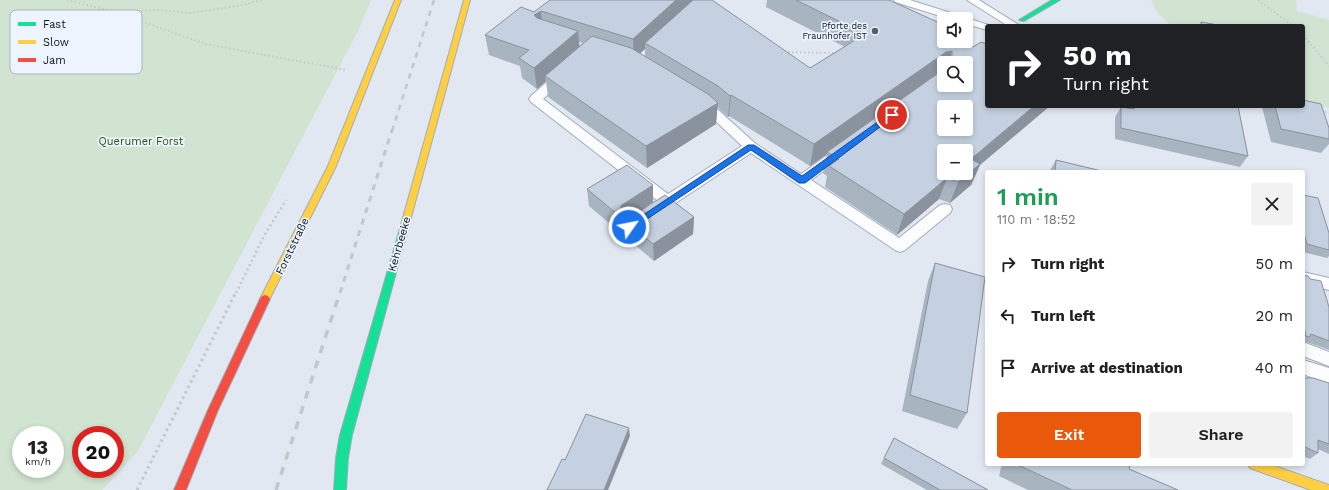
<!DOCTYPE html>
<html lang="en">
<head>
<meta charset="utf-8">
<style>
	body { margin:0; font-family:"Work Sans",sans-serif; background:#f2f2f2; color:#202124; height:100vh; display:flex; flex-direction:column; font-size:15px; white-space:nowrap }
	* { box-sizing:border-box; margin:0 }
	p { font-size:13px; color:#757577 }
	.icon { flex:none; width:22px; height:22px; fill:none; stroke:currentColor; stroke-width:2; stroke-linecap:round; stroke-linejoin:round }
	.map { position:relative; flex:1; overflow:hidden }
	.drawer { position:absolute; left:985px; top:170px; width:320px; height:296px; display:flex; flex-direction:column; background:#fff; border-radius:4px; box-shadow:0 2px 6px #0003 }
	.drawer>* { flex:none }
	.banner { position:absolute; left:985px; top:24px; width:320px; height:84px; border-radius:4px; box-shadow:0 2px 6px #0003; background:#202124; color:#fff; overflow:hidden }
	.fabs { position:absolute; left:937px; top:12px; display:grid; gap:8px }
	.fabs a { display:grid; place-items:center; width:36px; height:36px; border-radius:4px; background:#fff; box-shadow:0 2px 6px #0003; font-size:20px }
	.speed { position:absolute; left:12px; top:426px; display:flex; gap:8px; font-size:20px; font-weight:700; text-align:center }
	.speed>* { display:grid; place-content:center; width:52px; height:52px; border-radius:50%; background:#fff; box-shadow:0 2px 6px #0003; line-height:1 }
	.speed small { font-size:10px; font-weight:400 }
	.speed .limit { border:6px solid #d22; background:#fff; color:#111 }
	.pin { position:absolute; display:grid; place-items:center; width:34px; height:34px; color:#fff; margin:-17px; border:2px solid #fff; border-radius:50%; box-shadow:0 1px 4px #0007 }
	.me { position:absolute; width:44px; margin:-22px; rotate:57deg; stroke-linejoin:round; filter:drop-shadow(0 0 3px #0008) }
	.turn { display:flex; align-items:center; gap:14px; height:84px; padding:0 12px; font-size:18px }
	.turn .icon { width:52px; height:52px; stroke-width:2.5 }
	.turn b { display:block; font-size:28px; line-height:34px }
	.round { display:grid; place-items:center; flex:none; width:42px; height:42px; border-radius:4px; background:#f2f2f2 }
	.headline { display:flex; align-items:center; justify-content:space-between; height:68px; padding:0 12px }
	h1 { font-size:24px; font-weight:600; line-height:30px; color:#1e9e55 }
	.button { display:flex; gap:8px; margin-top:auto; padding:8px 12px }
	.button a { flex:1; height:46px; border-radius:4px; background:#ea580c; color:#fff; font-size:16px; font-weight:600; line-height:46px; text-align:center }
	.button a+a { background:#f2f2f2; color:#202124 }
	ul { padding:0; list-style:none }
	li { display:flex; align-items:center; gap:12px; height:52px; padding:0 12px }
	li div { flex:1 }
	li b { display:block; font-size:15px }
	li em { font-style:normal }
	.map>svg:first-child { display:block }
	.green { fill:#d1e4d1; fill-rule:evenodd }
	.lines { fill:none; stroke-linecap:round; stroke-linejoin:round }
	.lane-casing { stroke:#a2acb8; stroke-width:2 }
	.fast-casing { stroke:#a2acb8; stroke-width:2 }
	.slow-casing { stroke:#a2acb8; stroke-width:2 }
	.jam-casing { stroke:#a2acb8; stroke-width:2 }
	.path-far2 { stroke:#c5c7cb; stroke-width:2; stroke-dasharray:1.5 2.5; stroke-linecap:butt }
	.path-far1 { stroke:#c5c7cb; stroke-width:2.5; stroke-dasharray:2 3; stroke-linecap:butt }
	.path { stroke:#c5c7cb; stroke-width:3; stroke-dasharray:2.5 3.5; stroke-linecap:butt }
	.lane { fill:#fafcfd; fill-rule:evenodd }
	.fast { fill:#16e098; fill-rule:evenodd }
	.slow { fill:#ffcf43; fill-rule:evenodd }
	.jam { fill:#f24e42; fill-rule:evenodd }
	.rail-far2 { stroke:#c4c7ca; stroke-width:2.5; stroke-dasharray:5.5 5.5; stroke-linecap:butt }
	.rail-far1 { stroke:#c4c7ca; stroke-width:3; stroke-dasharray:6 6; stroke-linecap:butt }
	.rail { stroke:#c4c7ca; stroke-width:3.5; stroke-dasharray:8 8; stroke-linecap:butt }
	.wall { fill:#a9b4c1; fill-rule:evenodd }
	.shaded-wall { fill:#8a929d }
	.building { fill:#c5d1e0; stroke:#8a929d; fill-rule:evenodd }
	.route { fill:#1a73e8; stroke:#114b97 }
	.poi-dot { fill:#555f6c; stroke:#edf4fd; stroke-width:1.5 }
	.labels { text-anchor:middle; stroke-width:3.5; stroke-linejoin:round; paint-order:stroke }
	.far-poi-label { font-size:9px; fill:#091524; stroke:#edf4fd; text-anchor:end }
	.park-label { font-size:11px; fill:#2d5012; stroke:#edf4fd }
	.street-label { font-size:11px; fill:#091524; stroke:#edf4fd }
	.key { fill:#edf4fd; stroke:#a9b1bc; stroke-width:1 }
	.key-label { font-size:11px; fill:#091524 }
</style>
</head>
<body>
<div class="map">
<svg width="1329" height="490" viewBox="0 0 1329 490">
	<rect width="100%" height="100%" fill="#e1e8f2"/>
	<g class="green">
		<path d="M0,0H371L359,29L138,451L102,490H0ZM21,435H55V469H21ZM81,435H115V469H81Z"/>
		<path d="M1151,0H1296L1297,11L1329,20V108L1303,102V26H1206L1200,25L1198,26H1172L1158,14Z"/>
	</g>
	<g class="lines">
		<g class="lane-casing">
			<g id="lane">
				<path d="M894,0H910L992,26H987V30L966,24V19H950L895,2Z"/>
				<path d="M967,0H979L1019,25L1008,26Z"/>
				<path d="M561,72L565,73L567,76L565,79L543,99L668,194L742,146L708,114L697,108L695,105L697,102H705L716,108L756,144L801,174L836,149L841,148L846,149L848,152L846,155L811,180L899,238L940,205L945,204L950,205L952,209L950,213L905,250L900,252L895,250L751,153L665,210L660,211L655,210L653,206L658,201L531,102L529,99L531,96L557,73Z"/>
				<path d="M1303,272L1329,278V290L1303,284Z"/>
				<path d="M1303,342L1329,352V366L1303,356Z"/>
				<path d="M1303,360L1329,368V384L1303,374Z"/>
			</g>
		</g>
		<g class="fast-casing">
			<g id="fast">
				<path d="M1052,0H1060L1024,21L1019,20Z"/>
				<path d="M403,229L407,232L352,435L348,458L346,490H334L336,458L340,435L399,232Z"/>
			</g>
		</g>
		<g class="slow-casing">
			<g id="slow">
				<path d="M395,0H401L336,166L268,302H262L260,299L328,166Z"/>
				<path d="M464,0H470L407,232L403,235L399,232Z"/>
				<path d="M1248,464H1269L1329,485V490H1311L1250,468Z"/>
			</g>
		</g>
		<g class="jam-casing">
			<path id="jam" d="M265,295L268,296L270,299L218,410L186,490H174L208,410L260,299L262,296Z"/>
		</g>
		<g class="path-far2">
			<path d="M67,0L115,12L158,10L190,13L238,6L262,0"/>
			<path d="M1258,0L1293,26"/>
			<path d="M115,12L206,44L346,70"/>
			<path d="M1303,35L1329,66"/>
			<path d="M784,52L837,53"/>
			<path d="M1321,111L1329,113"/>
		</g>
		<path class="path-far1" d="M236,293L264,236L286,200"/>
		<path class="path" d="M137,490L236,292"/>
		<use href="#lane" class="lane"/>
		<use href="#fast" class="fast"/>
		<use href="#slow" class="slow"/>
		<use href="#jam" class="jam"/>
		<path class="rail-far2" d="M392,131L434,0"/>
		<path class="rail-far1" d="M340,293L392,130"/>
		<path class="rail" d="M276,490L340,292"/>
	</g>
	<g class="wall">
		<path d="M550,0H692L691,2L810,68L845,47L766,7L767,0H889L970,37L968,43L980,165L971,185L950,203L939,199L897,235L825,187L827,176L823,173L827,154L810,166L729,116L728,117L717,107L716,124L647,168L548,97L546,81L537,89L522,78L520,66L489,55L485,35L534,12ZM579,42L583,43L579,46ZM645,49V56L640,53ZM944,63H966L944,85Z"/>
		<path d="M1201,22L1224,26H1199Z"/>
		<path d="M1127,106H1238L1248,156L1240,167L1115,139V117L1121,107L1127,108Z"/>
		<path d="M1262,106H1303L1329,128V144L1321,153L1271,142L1262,107Z"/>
		<path d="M1056,160L1106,172H1049Z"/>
		<path d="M587,189L653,202L633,216L694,217L693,234L654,261L589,206Z"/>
		<path d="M1303,195L1329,233V256L1327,258L1303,252Z"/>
		<path d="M935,263L967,413L957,429L902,411L928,281Z"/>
		<path d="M1303,275L1310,279L1329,307V350L1304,341L1303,342Z"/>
		<path d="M1303,378L1329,383V454L1318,449V453L1310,459L1303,456Z"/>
		<path d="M894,438L988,490H927L881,464Z"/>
		<path d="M1002,464H1130L1129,469L1178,490H1028L999,476Z"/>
	</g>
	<g class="shaded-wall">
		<path d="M676,0H692L691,6L645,43V49L634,59L633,39Z"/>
		<path d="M541,11L543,31L534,15Z"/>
		<path d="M578,31L580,52L545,76L546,81L537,89L534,68Z"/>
		<path d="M970,37L963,57L964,41H966V40Z"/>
		<path d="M952,51L948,63H944V72L827,152V154L810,166L814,144L946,52Z"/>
		<path d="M731,95L729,116L728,117L730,96Z"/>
		<path d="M718,103L716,124L647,168L646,146Z"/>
		<path d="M1034,106H1050L980,165L971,185L950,203L958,182L971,159Z"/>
		<path d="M947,178L939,199L897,235L904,214Z"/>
		<path d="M653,185V202L625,221L620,217V209L622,205Z"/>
		<path d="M694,217L693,234L654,261L653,244Z"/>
		<path d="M629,428L630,436L608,490H604Z"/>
	</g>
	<g class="building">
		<path d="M550,0H676L633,39L541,11L534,15L537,18L578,31L534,68L519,58L529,50L485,35L521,7L534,12Z"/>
		<path d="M693,0H712L810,68L865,34L796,0H889L944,25V41H964V43L972,44L973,47L981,42L987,44V106H1034L971,159L980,164L958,182L947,178L904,214L829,166L839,159L827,152L944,69V85H966V63H952V51L946,52L814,144L731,95L730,96L718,86L645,43ZM944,107H966V129H944ZM944,151H966V173H944Z"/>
		<path d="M1201,22L1224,26H1202Z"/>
		<path d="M966,35L970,37L966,40Z"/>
		<path d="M592,36L631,48L708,94L718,103L646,146L545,76Z"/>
		<path d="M1303,100L1321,104L1329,128V139L1281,129L1275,106H1303Z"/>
		<path d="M1134,106H1238L1248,156L1121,128V107L1134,109Z"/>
		<path d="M1056,160L1106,172H1055Z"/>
		<path d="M627,165L653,185L622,205L620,209L622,215L628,216L634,215L665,195L694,217L653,244L587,189Z"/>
		<path d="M1303,195L1318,198L1329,233V250L1307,244L1303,231Z"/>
		<path d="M935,263L985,277L967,413L910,395Z"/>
		<path d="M1303,275L1308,276L1310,279L1321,281L1329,307V341L1311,334L1309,337L1306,336L1303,323Z"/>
		<path d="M1303,378H1313L1329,383V444L1318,440V453L1303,446Z"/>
		<path d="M586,414L629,428L604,490H547L562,459L565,460Z"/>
		<path d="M894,438L988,490H940L884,458Z"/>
		<path d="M1016,464H1130L1129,469L1178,490H1072Z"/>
	</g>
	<path class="route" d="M890,113H895L896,115L805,183H799L751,150L632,229H626L625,227L748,145H754L802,176Z"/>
	<circle class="poi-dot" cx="875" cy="31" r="4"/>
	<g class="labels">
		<g class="far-poi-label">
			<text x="867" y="29">Pforte des<tspan x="867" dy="10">Fraunhofer IST</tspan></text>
		</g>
		<g class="park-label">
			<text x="141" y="145">Querumer Forst</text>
		</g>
		<g class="street-label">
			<text transform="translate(399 244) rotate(-74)" y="4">Kehrbeeke</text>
			<text transform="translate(292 246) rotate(-64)" y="4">Forststraße</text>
		</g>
	</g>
	<rect x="10" y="10" width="132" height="64" rx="6" class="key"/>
	<rect x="18" y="22" width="18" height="4" fill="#16e098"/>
	<rect x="18" y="40" width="18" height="4" fill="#ffcf43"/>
	<rect x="18" y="58" width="18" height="4" fill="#f24e42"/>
	<g class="key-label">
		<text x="43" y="28">Fast</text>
		<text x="43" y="46">Slow</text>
		<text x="43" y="64">Jam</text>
	</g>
</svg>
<div class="fabs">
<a><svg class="icon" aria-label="sound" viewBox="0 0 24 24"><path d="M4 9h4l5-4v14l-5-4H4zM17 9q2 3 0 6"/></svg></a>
<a><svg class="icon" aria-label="search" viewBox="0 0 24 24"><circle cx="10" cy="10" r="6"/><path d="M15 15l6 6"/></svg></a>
<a>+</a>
<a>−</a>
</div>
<div class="speed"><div>13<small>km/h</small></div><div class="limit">20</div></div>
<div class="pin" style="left:892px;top:115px;background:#d93025"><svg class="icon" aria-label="arrive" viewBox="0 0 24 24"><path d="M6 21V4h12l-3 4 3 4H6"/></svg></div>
<svg class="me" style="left:629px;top:227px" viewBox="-20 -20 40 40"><circle r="17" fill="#1a73e8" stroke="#fff" stroke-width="3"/><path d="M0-11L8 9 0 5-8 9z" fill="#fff"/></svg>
<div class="banner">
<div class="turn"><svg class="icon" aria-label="right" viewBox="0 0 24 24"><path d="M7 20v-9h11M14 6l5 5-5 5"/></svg><div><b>50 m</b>Turn right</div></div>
</div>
<section class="drawer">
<div class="headline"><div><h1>1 min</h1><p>110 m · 18:52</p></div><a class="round"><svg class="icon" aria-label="close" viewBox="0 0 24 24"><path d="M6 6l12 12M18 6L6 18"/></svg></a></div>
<ul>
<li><svg class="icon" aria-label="right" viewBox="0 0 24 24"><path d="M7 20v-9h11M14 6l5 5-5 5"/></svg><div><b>Turn right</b></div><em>50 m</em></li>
<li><svg class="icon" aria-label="left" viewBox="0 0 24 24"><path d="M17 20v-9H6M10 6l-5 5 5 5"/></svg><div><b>Turn left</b></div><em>20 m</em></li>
<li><svg class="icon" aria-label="arrive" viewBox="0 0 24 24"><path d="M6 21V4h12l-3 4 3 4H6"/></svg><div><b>Arrive at destination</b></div><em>40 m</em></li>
</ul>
<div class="button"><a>Exit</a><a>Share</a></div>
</section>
</div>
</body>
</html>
